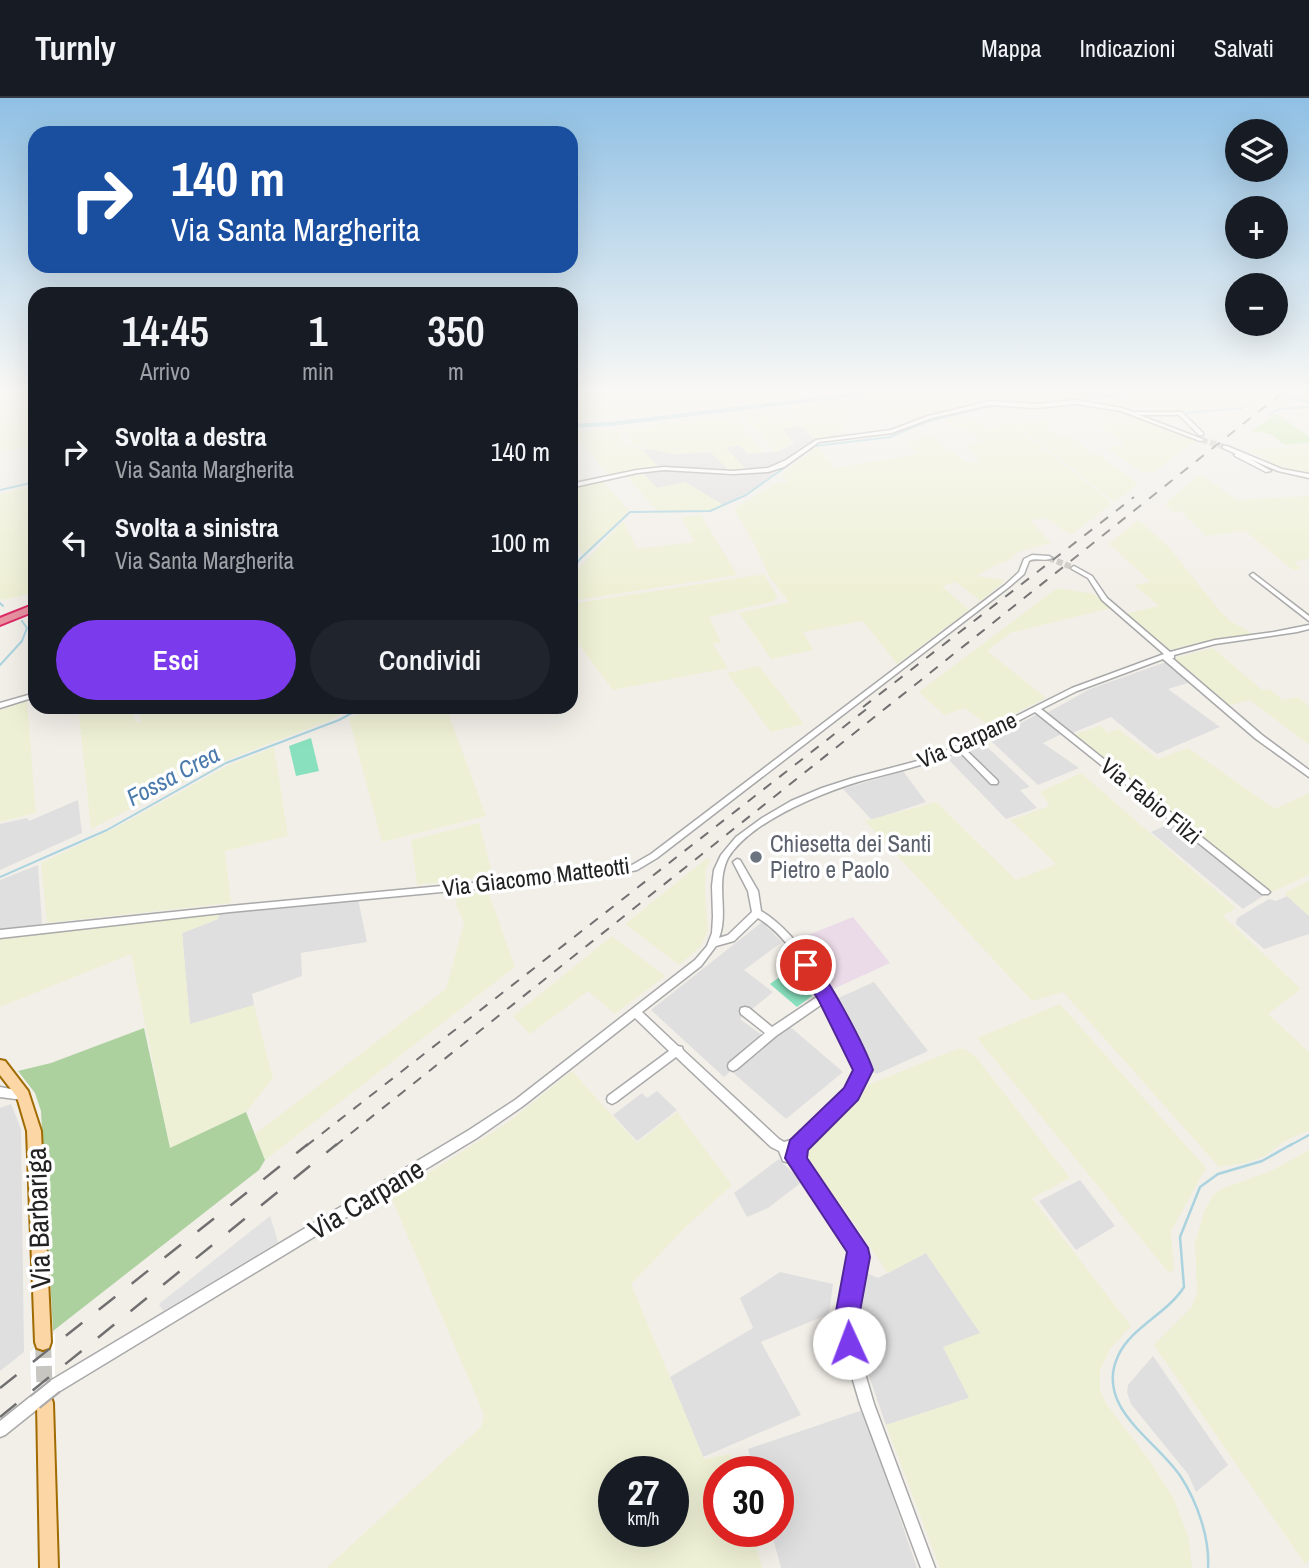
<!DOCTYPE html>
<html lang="it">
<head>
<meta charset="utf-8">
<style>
	body { margin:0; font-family:"Archivo Narrow",sans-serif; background:#20242c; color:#f1f3f6; height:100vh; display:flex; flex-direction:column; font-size:26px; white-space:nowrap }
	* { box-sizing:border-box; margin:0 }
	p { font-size:23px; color:#9ea1a6 }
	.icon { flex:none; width:38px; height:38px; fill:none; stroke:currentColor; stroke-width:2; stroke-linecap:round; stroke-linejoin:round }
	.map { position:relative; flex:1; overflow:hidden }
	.panel { position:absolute; left:28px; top:189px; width:550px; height:427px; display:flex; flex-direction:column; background:#171b24; border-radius:21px; box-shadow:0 7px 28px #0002 }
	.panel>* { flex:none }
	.guide { position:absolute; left:28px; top:28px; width:550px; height:147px; border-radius:21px; box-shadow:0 7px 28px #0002; background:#1a4fa0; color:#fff; overflow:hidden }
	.fabs { position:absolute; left:1225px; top:21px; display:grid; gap:14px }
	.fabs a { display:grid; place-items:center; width:63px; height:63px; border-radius:50%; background:#171b24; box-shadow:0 7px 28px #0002; font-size:35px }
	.speed { position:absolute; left:598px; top:1358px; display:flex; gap:14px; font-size:35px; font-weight:700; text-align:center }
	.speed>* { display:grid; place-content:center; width:91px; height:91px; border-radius:50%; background:#171b24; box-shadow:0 7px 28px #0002; line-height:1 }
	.speed small { font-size:18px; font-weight:400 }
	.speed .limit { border:10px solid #d22; background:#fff; color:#111 }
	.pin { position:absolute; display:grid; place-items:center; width:60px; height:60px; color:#fff; margin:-30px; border:4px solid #fff; border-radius:50%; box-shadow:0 2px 7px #0007 }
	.me { position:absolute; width:77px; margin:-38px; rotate:358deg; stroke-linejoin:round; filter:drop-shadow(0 0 5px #0008) }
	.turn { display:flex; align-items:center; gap:24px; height:147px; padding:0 28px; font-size:32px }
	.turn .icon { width:91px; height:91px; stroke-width:2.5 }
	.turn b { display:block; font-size:49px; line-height:60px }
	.eta { display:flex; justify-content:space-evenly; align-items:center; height:119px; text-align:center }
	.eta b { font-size:42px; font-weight:600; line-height:49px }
	.primary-button { display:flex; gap:14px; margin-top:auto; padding:14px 28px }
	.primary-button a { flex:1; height:80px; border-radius:42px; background:#7c3aed; color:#fff; font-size:28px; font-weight:600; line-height:80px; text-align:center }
	.primary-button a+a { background:#20242c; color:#f1f3f6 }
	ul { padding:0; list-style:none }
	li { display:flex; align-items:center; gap:21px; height:91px; padding:0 28px }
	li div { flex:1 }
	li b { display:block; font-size:26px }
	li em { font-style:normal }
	header { display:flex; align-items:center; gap:42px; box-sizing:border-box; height:98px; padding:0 35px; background:#171b24; border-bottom:2px solid #363941 }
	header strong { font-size:33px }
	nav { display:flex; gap:38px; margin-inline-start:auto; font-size:24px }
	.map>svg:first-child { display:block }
	.residential { fill:#e0dfdf }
	.industrial { fill:#ebdbe8 }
	.farmland { fill:#eef0d5; fill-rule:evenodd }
	.grass { fill:#cdebb0 }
	.forest { fill:#add19e }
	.pitch { fill:#88e0be }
	.parking { fill:#e2e2e2 }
	.pier { fill:#fff }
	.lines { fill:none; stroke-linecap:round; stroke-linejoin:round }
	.stream-far1 { stroke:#aad3df; stroke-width:2 }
	.stream { stroke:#aad3df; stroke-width:2.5 }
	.river { fill:#aad3df; fill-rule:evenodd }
	.minor-tunnel { stroke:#c8c6c1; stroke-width:6; stroke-dasharray:6 2.5; stroke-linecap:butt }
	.major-tunnel { stroke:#c8c6c1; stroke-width:16; stroke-dasharray:16 8; stroke-linecap:butt }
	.minor-casing { stroke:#a9a9a9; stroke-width:3 }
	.major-casing { stroke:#a06b00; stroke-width:4 }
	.highway-casing { stroke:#dc2a67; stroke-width:4 }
	.minor { fill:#fff; fill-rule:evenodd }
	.major { fill:#fcd6a4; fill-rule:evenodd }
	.highway { fill:#e892a2; fill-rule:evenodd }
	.rail-far1 { stroke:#707070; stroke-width:2; stroke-dasharray:10 10; stroke-linecap:butt }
	.rail { stroke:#707070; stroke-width:2.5; stroke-dasharray:21 21; stroke-linecap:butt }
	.minor-bridge-casing { stroke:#a9a9a9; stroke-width:17; stroke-linecap:butt }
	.minor-bridge { stroke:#fff; stroke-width:13 }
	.route { fill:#7c3aed; stroke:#51269a; stroke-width:2 }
	.worship-dot { fill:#6b7280; stroke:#fff; stroke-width:2.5 }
	.labels { text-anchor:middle; stroke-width:7; stroke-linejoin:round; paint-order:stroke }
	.street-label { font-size:23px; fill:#222; stroke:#fff }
	.worship-label { font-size:23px; fill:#5b616d; stroke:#fff; text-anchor:start }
	.water-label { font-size:24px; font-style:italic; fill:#4a7aab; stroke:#fff }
	.near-street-label { font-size:28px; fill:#222; stroke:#fff }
</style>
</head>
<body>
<header>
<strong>Turnly</strong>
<nav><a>Mappa</a><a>Indicazioni</a><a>Salvati</a></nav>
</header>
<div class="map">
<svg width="1309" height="1470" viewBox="0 0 1309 1470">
	<rect width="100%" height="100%" fill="#f2efe9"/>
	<g class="residential">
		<path d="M801,328L815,343L810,349L802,357L781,369L763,386L723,407L685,384L657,390L641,373L659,370L643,352L650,351L674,356L710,354L730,373L746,372L725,350L739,347L748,356L779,353L793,346L782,331Z"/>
		<path d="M1166,564L1191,584L1168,591L1220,629L1157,656L1111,619L1070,636L1045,616L1090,591Z"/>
		<path d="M1039,615L1064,635L1043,645L1079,670L1038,687L990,642Z"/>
		<path d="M982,644L1030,689L1020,692L1037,710L1006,721L947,660L961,653L994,686L996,683L964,652Z"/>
		<path d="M903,673L926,704L872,722L843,691Z"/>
		<path d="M78,702L82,735L0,772V726L27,720L29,723Z"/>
		<path d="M1174,724L1262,795L1263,798L1243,811L1151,734Z"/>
		<path d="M38,767L42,826L0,833V782Z"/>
		<path d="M1287,798L1309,818V836L1264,851L1236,826L1237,820L1269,801L1276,803Z"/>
		<path d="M358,801L367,844L301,855L302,878L252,896L254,907L190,927L182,835L218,821L219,815Z"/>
		<path d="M762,824L782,844L744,872L773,894L740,921L763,938L788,927L843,974L786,1021L731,973L724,979L651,912Z"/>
		<path d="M874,884L928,953L877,976L872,974L859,950L862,948L836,901Z"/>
		<path d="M657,993L677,1012L637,1043L613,1017L642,995L647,1000Z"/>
		<path d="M11,1006L21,1031L24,1254L0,1273V1010Z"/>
		<path d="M779,1061L802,1084L768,1110L747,1119L734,1095Z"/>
		<path d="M1080,1082L1115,1128L1076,1152L1039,1103Z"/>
		<path d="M926,1155L981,1236L969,1300L886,1327L860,1252L853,1223L854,1207L865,1174L878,1180Z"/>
		<path d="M780,1174L833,1186L829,1216L761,1244L801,1317L703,1359L670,1279L753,1230L740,1200Z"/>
		<path d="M1153,1258L1228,1367L1196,1394L1188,1376L1131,1306L1127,1294L1128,1287Z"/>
		<path d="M863,1312L917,1470H781L771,1433H779V1374H755L748,1351Z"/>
	</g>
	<path class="industrial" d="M853,819L890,865L829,893L793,843Z"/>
	<g class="farmland">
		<path d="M0,291H35V348L0,354Z"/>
		<path d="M576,291H671L670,314L571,322V293Z"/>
		<path d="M702,291H860L702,309Z"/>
		<path d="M1203,292L1250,295L1228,309L1184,312L1159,313L1141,301Z"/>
		<path d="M954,293L1026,295L1043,307L990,304L903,324L890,315L891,307L886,299Z"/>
		<path d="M852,303L842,337L815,343L785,311Z"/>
		<path d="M1095,309L1130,316L1197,342L1153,374L1142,375L1107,350L1125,346L1098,326L1111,324Z"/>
		<path d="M780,312L796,328L783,331L794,344L775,354L743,317Z"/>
		<path d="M963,314L985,330L1012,326L1108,401L1110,407L1071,437L1046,420L1030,422L1051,445L1018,454L1008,463L997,466L976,478L1006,482L981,503L956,484L942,488L969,512L897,566L863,523L803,534L813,552L771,561L739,515L789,504L769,478L755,447L734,411L775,386L788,384L782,376L818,348L835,370L918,356L907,345L930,338L968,365L980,364L965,347L981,343L968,332H958L945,322Z"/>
		<path d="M736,318L763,354L748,356L739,347L726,350L747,372L730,373L710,354L674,356L635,348L622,331Z"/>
		<path d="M1055,321L1057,323L1044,326L1059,339L1072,338L1092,356H1098L1138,386L1115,404L1015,326Z"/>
		<path d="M616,332L621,335L622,345L643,352L660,370L610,379L574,335Z"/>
		<path d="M1309,347V376L1279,369L1249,352Z"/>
		<path d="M644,376L657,390L685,384L723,407L709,413H657L628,379Z"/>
		<path d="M1200,376L1237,402L1309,398V460L1295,464L1302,471L1293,472L1245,433L1206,438L1181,413L1174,414L1165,406Z"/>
		<path d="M603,383L629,413L583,457L571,438V390Z"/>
		<path d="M35,388V494L3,502L0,501V396Z"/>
		<path d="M701,417L737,477L571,503V479L623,423L637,451L694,444L681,419Z"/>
		<path d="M1138,422L1166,446L1219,512L1230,523L1254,536L1220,540L1168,552L1124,516L1159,508L1134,487L1151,484L1109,446Z"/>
		<path d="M764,476L777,499L774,503L709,519L721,544L713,546L728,570L613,592L571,536V506Z"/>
		<path d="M1057,490L1094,496L1111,510L1010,535L987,553L1046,600L989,628L965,610L944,617L919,594Z"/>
		<path d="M1213,550L1262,592L1269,591L1283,602L1298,599L1309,608V647L1250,602L1230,607L1174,560Z"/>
		<path d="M759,568L804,626L771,634L727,575Z"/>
		<path d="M27,603L36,715L0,724V612Z"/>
		<path d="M105,609H132L135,623L141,625L139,609H355L328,623L229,661L91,731L79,617Z"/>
		<path d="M372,609H446L486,718L382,744L349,621Z"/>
		<path d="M1100,628L1108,635L1118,631L1158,661L1188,650L1275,711L1309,695V777L1272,794L1075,636Z"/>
		<path d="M274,649L288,738L225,753L231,805L47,825L41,765L119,728L227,668Z"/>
		<path d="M1081,675L1236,810L1223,818L1301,891L1268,916L1309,954V1032L1283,1044L1265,1058L1245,1065L1219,1069L1063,894L1032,903L865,723L936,704L1016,782L1056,766L1010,722L1050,708L1040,694Z"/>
		<path d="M479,725L493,778L417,787L411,742Z"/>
		<path d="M707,760L710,763L706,771L705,793L708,833L701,848L679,867L625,826Z"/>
		<path d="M1309,783V818L1284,795Z"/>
		<path d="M488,793L515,869L265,1062L255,1036L446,891L464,825L456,807L457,798Z"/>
		<path d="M219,815L218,821L182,835L190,926L254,907L273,980L246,1014L170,1050L131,856L0,909V840Z"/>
		<path d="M612,838L665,878L615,916L588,893L530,936L513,918Z"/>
		<path d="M1060,906L1206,1070L1171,1133L1174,1172L1169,1175L977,940Z"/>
		<path d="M957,951H965L976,959L1070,1080L1032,1100L1131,1228L1110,1251L1100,1273V1292L1107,1307L1150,1363L1174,1401L1188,1438L1192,1470H940L886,1327L969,1300L943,1249L980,1235L926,1155L888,1175L847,1115L817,1078L809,1062L808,1054L810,1046L870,986Z"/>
		<path d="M572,973L637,1045L677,1014L732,1087L686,1129L631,1186L704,1361L730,1356L735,1374H719V1433H752L762,1470H326L481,1329L484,1317L391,1099L507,1025ZM614,1374H674V1433H614Z"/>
		<path d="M1309,1052V1461L1305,1466L1154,1247L1192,1209L1197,1195L1195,1144L1205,1112L1213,1097L1221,1091L1271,1073Z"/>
	</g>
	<path class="grass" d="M1276,315L1309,339V345L1285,347L1270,336L1252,333Z"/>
	<path class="forest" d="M144,930L170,1050L246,1014L265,1062L259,1072L53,1233L41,1013L35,995L18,973L51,965Z"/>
	<g class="pitch">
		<path d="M311,640L319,673L296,678L289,648Z"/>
		<path d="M785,875L812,898L797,909L770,886Z"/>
	</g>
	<path class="parking" d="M270,1118L278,1144L163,1213L159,1206Z"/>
	<path class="pier" d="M55,1235V1297L32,1315L30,1254Z"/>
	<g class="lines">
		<g class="stream-far1">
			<path d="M1184,315L1243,310"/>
			<path d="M1269,317L1279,311L1309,309"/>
			<path d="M0,392L35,384"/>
			<path d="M570,474L580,461L630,414L710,413L746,397L815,348L890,339L926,324L986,309L1005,308"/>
			<path d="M0,505L3,508"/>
			<path d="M0,567L22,543L27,530L22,523"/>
			<path d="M0,779L107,732L226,665L339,622L363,609"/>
			<path d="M1289,1048L1309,1037"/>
		</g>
		<path class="stream" d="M1208,1470C1210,1440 1197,1404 1181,1379C1157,1342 1094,1310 1118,1258C1131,1229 1167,1216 1184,1189L1180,1139L1200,1089L1218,1076L1262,1063L1292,1046"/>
		<g class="river">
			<path d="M885,291H906L903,293L610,328L570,330V326L610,324Z"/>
			<path d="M1030,291H1057L1110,296L1146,291H1166L1110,300L1033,293Z"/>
			<path d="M1254,291H1266L1309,302V306Z"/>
		</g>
		<g class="minor-tunnel">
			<path d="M1202,342L1225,349"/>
			<path d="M1049,460L1074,470"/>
		</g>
		<path class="major-tunnel" d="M43,1244L45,1302"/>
		<g class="minor-casing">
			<g id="minor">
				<path d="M1076,302L1122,310L1133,314H1182L1203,335V337H1199L1179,317H1139L1205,342L1200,343L1121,313L1076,306L1035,310L990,307L932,320L892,335L819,344L784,369L768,374L733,376L664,372L637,375L570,390V386L637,372L664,369L733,373L768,370L786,362L816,342L891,332L928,318L990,303L1035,306Z"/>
				<path d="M1223,348H1227L1282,371L1309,376V380L1278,373L1250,361L1271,373L1266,374L1235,358L1234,357L1236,356L1223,350Z"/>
				<path d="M1032,457L1049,458L1052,460C1046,464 1036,459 1029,463L1024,476L1009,489L657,760L637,772L609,778L230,814L0,840V832L230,808L609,772L632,767L651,756L1005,487L1019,474L1024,461Z"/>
				<path d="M1074,468L1092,478L1107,500L1170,554L1215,542L1274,534L1309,527V531L1297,534L1215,546L1174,557V560H1172L1262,637L1309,672V679L1256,641L1163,561L1077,593L1041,611L1268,792L1270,794L1268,796H1262L1035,614L965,651L997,682L998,684L997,686H991L959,653C927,667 894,674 861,683C825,694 789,709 758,730C747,738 735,748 728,760C715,786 729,814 719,840L728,837L752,814L748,793L733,764L737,761L740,762L758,793L761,813C809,842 843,917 867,966C864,1002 828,1026 804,1050L805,1055L802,1061L863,1150L865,1159L855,1202L852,1224L856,1245L874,1306L935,1470H921L860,1306L842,1245L840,1224L843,1202L853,1159L851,1152L793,1066L783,1063L779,1053L771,1049L676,959L616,1004L612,1006L608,1004L607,1001L608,998L669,953L635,920L523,1008L477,1040L60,1293L55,1295L50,1293L48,1288L50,1283L469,1032L515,1002L695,862L707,848L712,835L713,819L712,788L714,772L721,757L736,739L762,720L791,703L822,690L853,680L925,661L955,649L1072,590L1164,556L1102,502L1088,480L1072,471L1071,470ZM758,820C786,837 804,869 820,897L772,929L749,910L745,909L741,910L740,913L741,916L765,935L729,965L728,968L729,971L733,973L737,971L776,938L825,904L857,966C854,999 818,1021 796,1043L791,1042L784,1044L779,1041L683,952L682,949L678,948L642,914L701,868L716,848L734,843Z"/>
				<path d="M1253,475L1309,518V523L1251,478L1250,477Z"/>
				<path d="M35,595V599L0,610V605Z"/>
				<path d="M0,989L27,994L28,997L27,1000L23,1002L0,999Z"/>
				<path d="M35,1297L40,1299L42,1304L40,1309L5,1337L0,1339V1323L30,1299Z"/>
			</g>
		</g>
		<g class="major-casing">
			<g id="major">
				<path d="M0,962L5,963L28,993L41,1033L51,1244L49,1250L43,1252L37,1250L35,1244L27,1033L17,999L0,977Z"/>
				<path d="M45,1297L51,1299L53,1305L58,1470H40L37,1305L39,1299Z"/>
			</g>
		</g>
		<g class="highway-casing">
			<path id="highway" d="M35,506V513L0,527V520Z"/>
		</g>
		<use href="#minor" class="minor"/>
		<use href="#major" class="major"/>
		<use href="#highway" class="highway"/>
		<g class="rail-far1">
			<path d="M863,609L1134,399"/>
			<path d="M306,1048L873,606"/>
			<path d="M335,1048L1287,291"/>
		</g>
		<g class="rail">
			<path d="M0,1290L308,1046"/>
			<path d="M0,1319L337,1046"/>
		</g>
		<g class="minor-bridge-casing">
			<path id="minor-bridge" d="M35,1304L55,1288"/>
		</g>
		<use href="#minor-bridge" class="minor-bridge"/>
	</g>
	<linearGradient id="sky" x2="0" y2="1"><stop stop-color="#8fc0e4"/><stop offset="0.59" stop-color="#f9f8f5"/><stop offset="1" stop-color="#f9f8f5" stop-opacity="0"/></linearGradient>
	<rect width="1309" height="497" fill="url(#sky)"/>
	<path class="route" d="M806,860C823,865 866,952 873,972L858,1002L808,1052L807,1060L868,1150L870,1159L858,1224L861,1245L857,1253L849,1256L841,1253L834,1224L847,1154L785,1060L790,1042L844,990L853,972L819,903L797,867L800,862Z"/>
	<circle class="worship-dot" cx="756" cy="759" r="7"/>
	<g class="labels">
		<g class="street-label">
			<text transform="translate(967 642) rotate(-24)" y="8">Via Carpane</text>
			<text transform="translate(1151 703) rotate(39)" y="8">Via Fabio Filzi</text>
			<text transform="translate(536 779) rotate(-7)" y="8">Via Giacomo Matteotti</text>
		</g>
		<g class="worship-label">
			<text x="770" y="754">Chiesetta dei Santi<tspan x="770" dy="26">Pietro e Paolo</tspan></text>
		</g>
		<g class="water-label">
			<text transform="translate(173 678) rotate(-28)" y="8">Fossa Crea</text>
		</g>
		<g class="near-street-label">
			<text transform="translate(366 1101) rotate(-31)" y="10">Via Carpane</text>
			<text transform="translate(38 1120) rotate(-92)" y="10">Via Barbariga</text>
		</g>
	</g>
</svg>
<div class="fabs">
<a><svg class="icon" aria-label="layers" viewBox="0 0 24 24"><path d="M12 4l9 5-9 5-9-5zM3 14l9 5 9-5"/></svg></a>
<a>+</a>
<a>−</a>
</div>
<div class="speed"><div>27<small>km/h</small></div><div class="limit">30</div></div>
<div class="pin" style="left:806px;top:867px;background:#d93025"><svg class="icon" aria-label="arrive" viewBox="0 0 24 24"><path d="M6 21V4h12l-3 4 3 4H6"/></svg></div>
<svg class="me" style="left:849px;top:1245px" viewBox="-20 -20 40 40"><circle r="19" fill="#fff"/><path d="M0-13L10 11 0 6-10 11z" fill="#7c3aed"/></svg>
<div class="guide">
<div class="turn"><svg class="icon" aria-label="right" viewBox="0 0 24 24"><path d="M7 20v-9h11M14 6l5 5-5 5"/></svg><div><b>140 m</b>Via Santa Margherita</div></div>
</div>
<section class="panel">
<div class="eta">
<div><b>14:45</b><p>Arrivo</p></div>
<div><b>1</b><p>min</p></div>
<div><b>350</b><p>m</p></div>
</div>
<ul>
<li><svg class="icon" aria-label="right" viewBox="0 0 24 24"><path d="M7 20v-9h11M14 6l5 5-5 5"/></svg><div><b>Svolta a destra</b><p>Via Santa Margherita</p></div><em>140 m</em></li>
<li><svg class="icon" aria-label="left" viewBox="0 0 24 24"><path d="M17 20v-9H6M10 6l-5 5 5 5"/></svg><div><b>Svolta a sinistra</b><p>Via Santa Margherita</p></div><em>100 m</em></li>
</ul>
<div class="primary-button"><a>Esci</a><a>Condividi</a></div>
</section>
</div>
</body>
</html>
